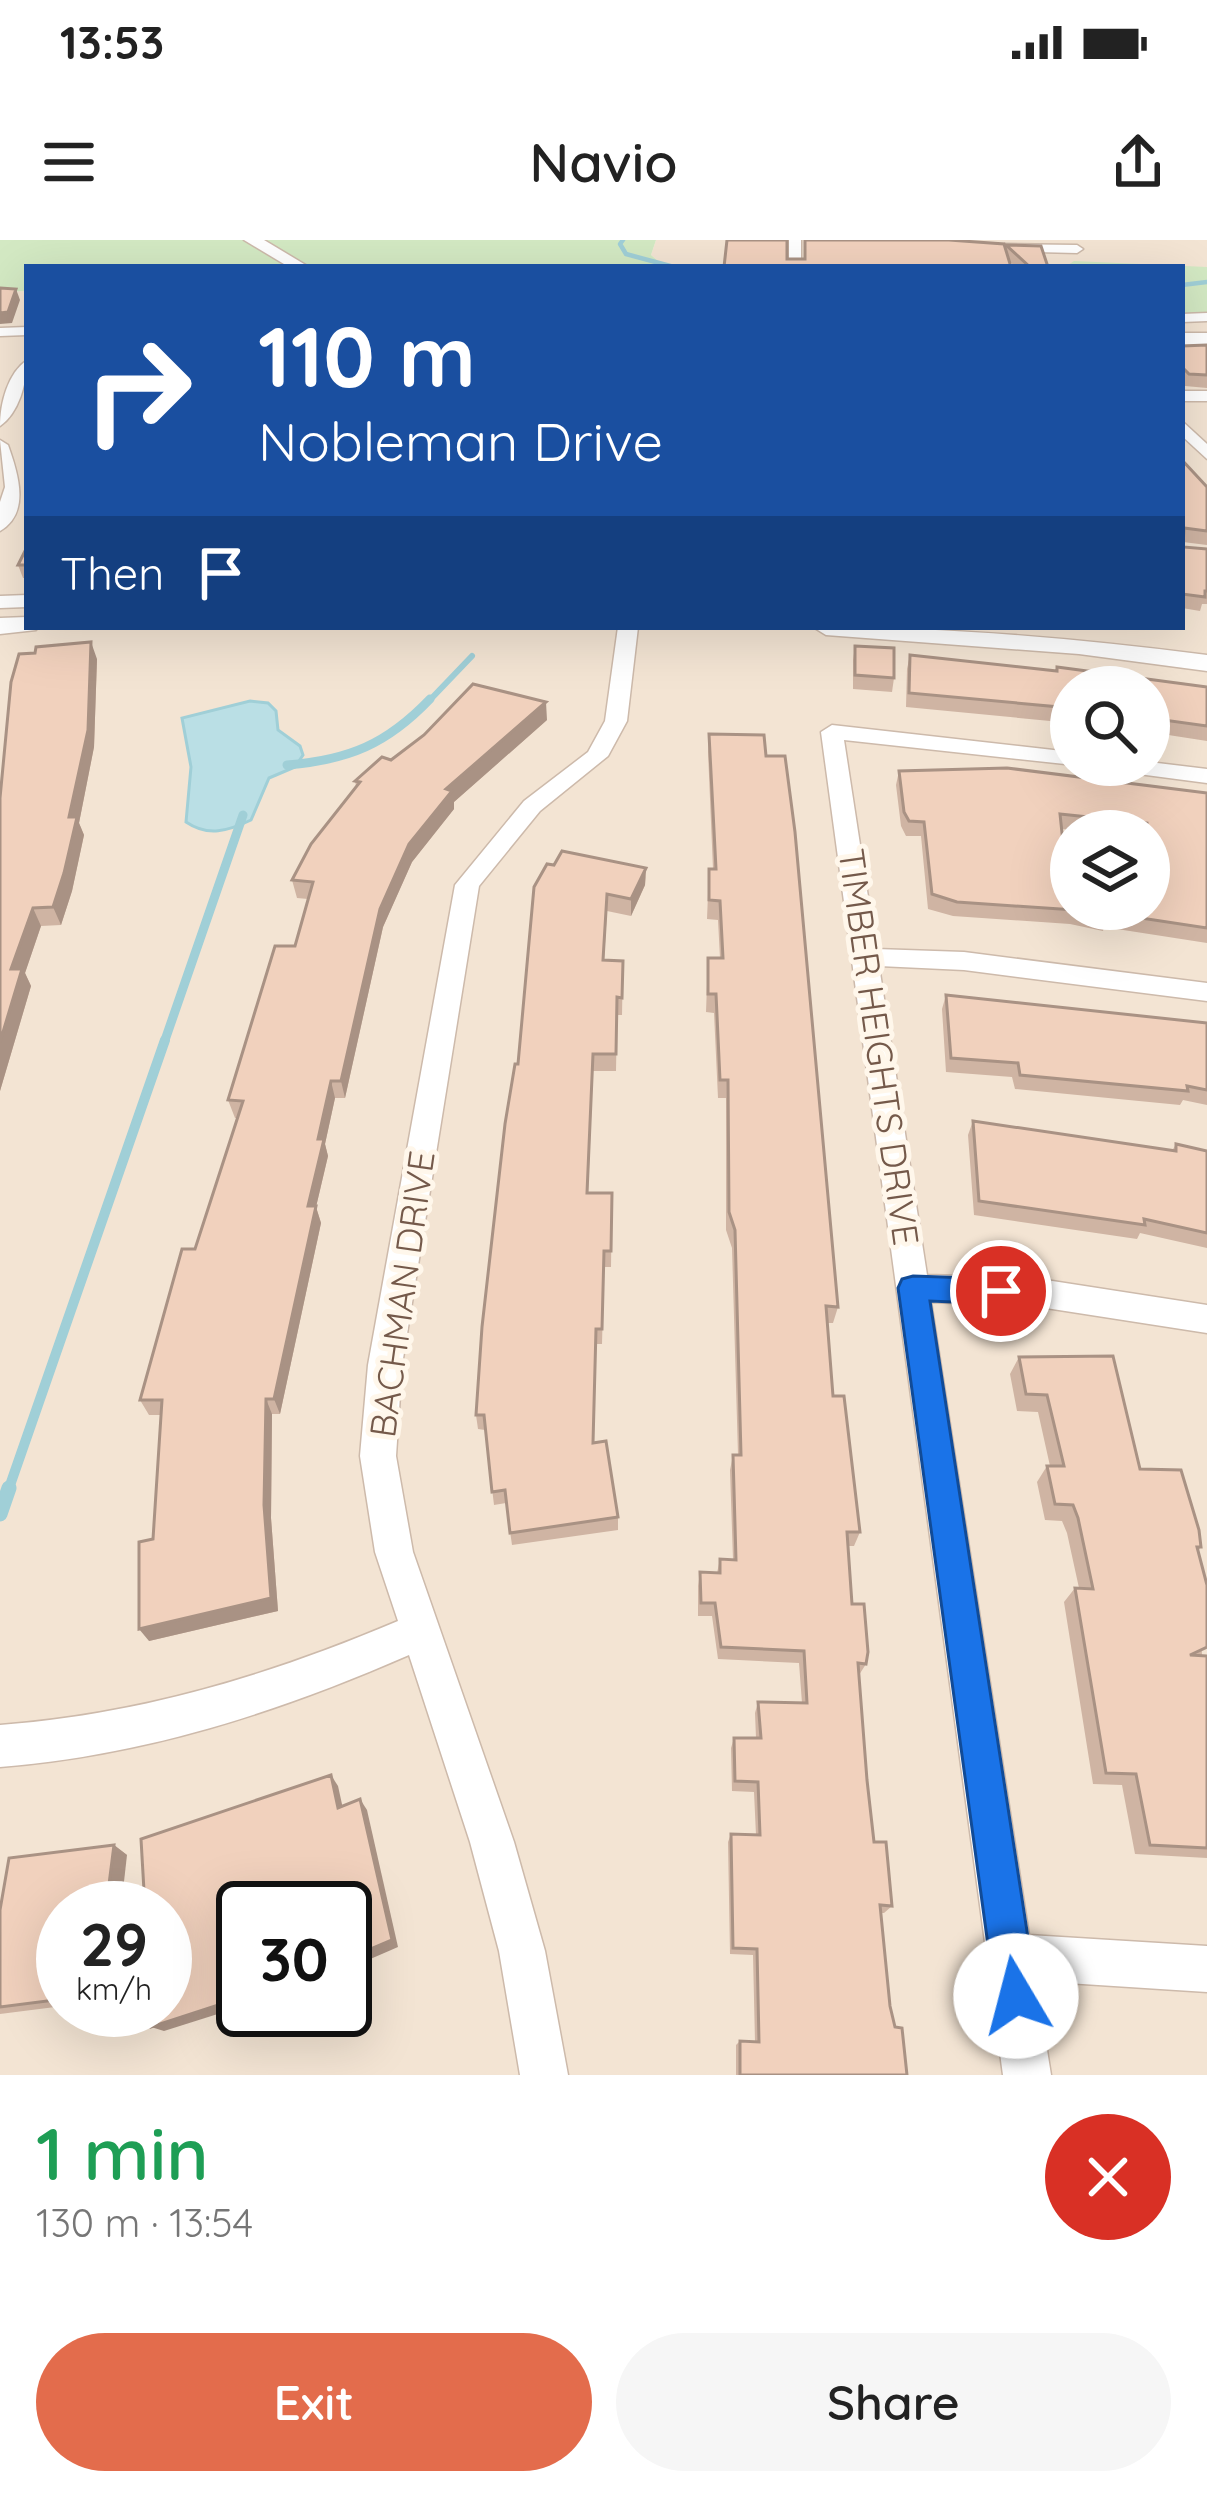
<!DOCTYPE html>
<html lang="en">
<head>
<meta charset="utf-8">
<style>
	body { margin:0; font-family:Quicksand,sans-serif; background:#f6f6f6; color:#222; height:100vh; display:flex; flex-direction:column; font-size:45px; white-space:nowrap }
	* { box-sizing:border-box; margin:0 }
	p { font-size:39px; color:#767676 }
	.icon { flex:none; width:66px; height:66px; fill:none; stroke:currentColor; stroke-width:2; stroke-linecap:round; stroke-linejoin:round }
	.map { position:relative; height:1835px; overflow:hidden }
	.side { display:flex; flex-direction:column; background:#fff; flex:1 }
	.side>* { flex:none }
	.top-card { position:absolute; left:24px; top:24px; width:1161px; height:366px; border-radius:0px; box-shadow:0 12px 48px #0002; background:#1a4fa0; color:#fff; overflow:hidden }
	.controls { position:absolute; left:1050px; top:426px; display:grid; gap:24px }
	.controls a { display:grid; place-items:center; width:120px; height:120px; border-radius:50%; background:#fff; box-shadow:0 12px 48px #0002; font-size:60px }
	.speed { position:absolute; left:36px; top:1641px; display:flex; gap:24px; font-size:60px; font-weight:700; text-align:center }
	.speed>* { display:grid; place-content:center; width:156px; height:156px; border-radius:50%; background:#fff; box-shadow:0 12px 48px #0002; line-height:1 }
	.speed small { font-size:30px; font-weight:400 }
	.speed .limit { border:6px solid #111; border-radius:18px; background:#fff; color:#111 }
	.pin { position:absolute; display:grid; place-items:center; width:102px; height:102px; color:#fff; margin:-51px; border:6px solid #fff; border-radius:50%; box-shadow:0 3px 12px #0007 }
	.me { position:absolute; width:132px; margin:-66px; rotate:352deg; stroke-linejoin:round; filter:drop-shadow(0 0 9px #0008) }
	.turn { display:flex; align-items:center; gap:42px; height:252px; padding:0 36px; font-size:54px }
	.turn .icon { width:156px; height:156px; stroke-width:2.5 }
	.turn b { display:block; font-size:84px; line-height:102px }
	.then { display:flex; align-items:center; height:114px; padding:0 36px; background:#0003; gap:24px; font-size:45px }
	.round { display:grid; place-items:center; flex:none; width:126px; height:126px; border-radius:63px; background:#f6f6f6 }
	.summary { display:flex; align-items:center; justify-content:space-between; height:204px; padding:0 36px }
	h1 { font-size:72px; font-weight:600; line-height:90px; color:#1e9e55 }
	.button { display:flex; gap:24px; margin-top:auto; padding:24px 36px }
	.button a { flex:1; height:138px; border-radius:72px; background:#e36c4c; color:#fff; font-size:48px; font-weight:600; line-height:138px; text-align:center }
	.button a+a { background:#f6f6f6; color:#222 }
	.status { display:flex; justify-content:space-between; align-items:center; height:84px; padding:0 60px; background:#fff; direction:ltr }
	.status svg { height:33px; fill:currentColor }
	header { display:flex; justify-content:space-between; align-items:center; height:156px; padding:0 36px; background:#fff; font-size:54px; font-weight:600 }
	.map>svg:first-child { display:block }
	.residential { fill:#f3e4d3; fill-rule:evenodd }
	.green { fill:#d3e9c3 }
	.water { fill:#badfe5; stroke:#a0cfd7; stroke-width:3 }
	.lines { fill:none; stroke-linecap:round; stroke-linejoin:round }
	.stream-far4 { stroke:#a0cfd7; stroke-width:4.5 }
	.stream-far3 { stroke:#a0cfd7; stroke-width:6 }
	.stream-far2 { stroke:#a0cfd7; stroke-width:9 }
	.stream-far1 { stroke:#a0cfd7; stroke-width:10 }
	.stream { stroke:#a0cfd7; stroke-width:15 }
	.minor-casing { stroke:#cdbaab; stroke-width:3 }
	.tertiary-casing { stroke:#cdbaab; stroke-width:3 }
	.minor { fill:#fff; fill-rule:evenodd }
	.tertiary { fill:#fff; fill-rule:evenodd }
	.wall { fill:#cfb4a3; fill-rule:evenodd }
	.shaded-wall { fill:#a99284 }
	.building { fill:#f1d1bd; stroke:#a99284; stroke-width:3; fill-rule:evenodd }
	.route { fill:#1a73e8; stroke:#114b97; stroke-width:3 }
	.labels { text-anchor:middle; stroke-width:10; stroke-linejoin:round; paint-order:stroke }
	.street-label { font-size:36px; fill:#74594a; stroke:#fff7eb }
</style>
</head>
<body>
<div class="status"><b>13:53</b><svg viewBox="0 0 49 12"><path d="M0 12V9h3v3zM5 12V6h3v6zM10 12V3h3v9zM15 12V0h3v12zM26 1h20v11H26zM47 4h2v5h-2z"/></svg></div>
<header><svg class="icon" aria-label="menu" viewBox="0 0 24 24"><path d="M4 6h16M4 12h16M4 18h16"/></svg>Navio<svg class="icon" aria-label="share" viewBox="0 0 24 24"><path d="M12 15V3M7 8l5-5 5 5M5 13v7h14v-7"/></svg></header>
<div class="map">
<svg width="1207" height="1835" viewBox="0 0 1207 1835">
	<rect width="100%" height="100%" fill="#fcf3e5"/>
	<g class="residential">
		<path d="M656,0H1207V94H1182V27H665L651,15Z"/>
		<path d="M27,51V387H1182V105L1207,104V1835H0V52ZM1071,447H1149V525H1071ZM1071,591H1149V669H1071ZM63,1668H165V1770H63ZM243,1668H345V1770H243Z"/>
	</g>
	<g class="green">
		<path d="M0,0H656L651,15L665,27H27V51L0,52Z"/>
		<path d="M1074,21L1207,27V74L1182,73V27H1065Z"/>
	</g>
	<path class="water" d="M250,461L268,463L276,471L278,490L300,506L303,515L295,527L269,538L251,580C228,591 208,597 186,582L191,527L182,478Z"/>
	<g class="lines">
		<g class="stream-far4">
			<path d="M623,0L620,4L626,14L674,27"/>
			<path d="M1182,45L1207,42"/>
		</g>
		<path class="stream-far3" d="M428,462L472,416"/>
		<g class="stream-far2">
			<path d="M287,525C349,520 387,504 430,459"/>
			<path d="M164,803L243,575"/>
		</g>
		<path class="stream-far1" d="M8,1251L165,800"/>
		<path class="stream" d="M0,1274L9,1248"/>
		<g class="minor-casing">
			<g id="minor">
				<rect x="789" y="0" width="12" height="27"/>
				<path d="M1005,4L1077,5L1083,9L1077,13L1001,11Z"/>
				<path d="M1207,73V81L1182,82V74Z"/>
				<path d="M27,87V95L0,96V88Z"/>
				<path d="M27,120C27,142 19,173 0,186C0,163 8,133 27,120Z"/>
				<rect x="1182" y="151" width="25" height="10"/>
				<path d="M1182,181L1207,204V219L1182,196Z"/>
				<path d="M0,200L8,205C18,233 31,273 0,291V262L5,247Z"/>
				<path d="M27,355V367L0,368V356Z"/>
				<path d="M618,387H638L627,481L608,516L540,571L479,646L402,1125L396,1216L413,1312L514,1602L545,1711L568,1835H520L499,1711L470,1602L409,1415C276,1473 146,1515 0,1527V1485C141,1474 268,1436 398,1381L375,1312L360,1216L368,1125L455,645L524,561L588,512L605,481Z"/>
				<path d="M832,485L1071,512L1074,525L844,500L876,709L964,712L1207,743V761L964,730L879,726L927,1035L1033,1038L1207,1065V1093L1033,1066L931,1062L1029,1695L1207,1706V1752L1036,1741L1051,1835H1003L821,492Z"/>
				<path d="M1149,522L1207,529V543L1123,532L1112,525Z"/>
			</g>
		</g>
		<g class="tertiary-casing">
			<g id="tertiary">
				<path d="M244,0H264L309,27H289Z"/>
				<rect x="1182" y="93" width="25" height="12"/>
				<path d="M27,377V387H38L36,390L0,394V378Z"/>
				<path d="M813,387C946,387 1075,398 1207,415V431L1079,414L826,395Z"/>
			</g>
		</g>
		<use href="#minor" class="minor"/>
		<use href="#tertiary" class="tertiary"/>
	</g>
	<g class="wall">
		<path d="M804,0H949L1006,5L1048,27H1016L1009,21L787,19H804Z"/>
		<path d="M1207,105V148L1185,146L1182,143V106Z"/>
		<path d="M1182,220L1207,247V305L1183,302V307L1207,309V364H1202L1200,371L1182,368Z"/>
		<path d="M27,307V338H23L18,325Z"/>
		<path d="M855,406L894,438L892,452L853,449V420Z"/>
		<path d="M910,415L1207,447V501L1149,492V447H1071V483L906,467L907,429Z"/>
		<path d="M97,419L94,507L79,583L84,595L72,651L61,685L41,686L25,733L31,746L0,851V558Z"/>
		<path d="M547,480L454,562V569L412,622L383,687L345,858H335L325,904L328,916L316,967L321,983L280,1174H272L271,1278L278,1371L149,1401L153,1299L161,1175H149L140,1160L195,1009L238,878H235L228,860L295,706L308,659L297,658L292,640L356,546L355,541L391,520Z"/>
		<path d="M709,494L838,1067L833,1083H827L833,1156L860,1292L854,1306H848L852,1364L866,1424L859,1435L867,1540L874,1602L892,1666L884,1673H881L890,1766L907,1835H736V1805L740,1801L755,1802L753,1715L730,1714L728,1602L731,1594L756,1595L754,1552L732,1551L731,1508L734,1498H756L755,1473L758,1462L802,1463L799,1423L718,1419L712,1376H698V1346L700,1332L717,1333L720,1319L733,1320L730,1230L733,1215H738L732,1008L726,990V858H718L714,773L706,772L708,718H720L718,680L707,679L709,629H713L708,512Z"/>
		<path d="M899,531L1207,553V703L1104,687L1103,691L1070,684L953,676L928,669L921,596H906L901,586L896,545ZM1062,589L1080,591H1149V669L1066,631Z"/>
		<path d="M646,628L645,645L631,676L607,671L604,720L623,721L622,775H617L616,831H593L588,953H612L611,1027H604L602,1104H596L593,1202L618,1277V1290L512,1305L506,1263L494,1265L485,1190L478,1189L476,1175L518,824L534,647Z"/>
		<path d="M946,755L1207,783V865L1183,860L1180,865L1015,849L1012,837L946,832L942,769Z"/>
		<path d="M973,881L1172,911L1176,904L1207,911V1008L1140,993L1137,999L974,975L968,895Z"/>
		<path d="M1019,1117L1140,1229L1201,1307L1198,1311L1202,1416H1207V1618L1135,1614L1122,1545L1093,1544L1064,1362L1075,1348H1079L1067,1293L1062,1281L1045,1280L1037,1242L1047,1226H1050L1038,1172L1017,1171L1010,1134Z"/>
		<path d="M114,1605L127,1615L63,1668V1766L0,1774V1670Z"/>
	</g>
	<g class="shaded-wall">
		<path d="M16,49L20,60L12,83L0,84V73Z"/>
		<path d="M91,402L97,419L94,507L79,583L84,595L72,651L61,685L53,667L69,577Z"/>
		<path d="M546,462L547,480L454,562V569L412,622L383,687L345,858L341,841L380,669L409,604L446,549Z"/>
		<path d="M646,628L645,645L631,676V659Z"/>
		<path d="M33,668L41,686L25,733L31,746L0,851V802L11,729Z"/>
		<path d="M331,841L335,858L325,904L328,916L316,967L321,983L280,1174L274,1159L318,899Z"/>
		<path d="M266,1159L272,1174L271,1278L278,1371L149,1401L139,1389L264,1265Z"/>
		<path d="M331,1535L338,1546L345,1578L338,1568Z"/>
		<path d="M360,1559L367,1570L398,1707L345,1730Z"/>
		<path d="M114,1605L127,1615L121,1668H106Z"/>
		<path d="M243,1757V1766L164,1791L151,1787Z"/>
	</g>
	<g class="building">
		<path d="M727,0H787V19H805V0H949L1004,4L1011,27H724Z"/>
		<path d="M1006,5L1041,6L1048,27H1030Z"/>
		<path d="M0,48L16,49L8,72L0,73Z"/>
		<path d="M1207,105V135L1189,134L1182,127V106Z"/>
		<path d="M1182,220L1207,247V291L1184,288L1183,307L1207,309V351H1205V357L1182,354Z"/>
		<path d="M27,307V325H18Z"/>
		<path d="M91,402L88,490L69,577H77L64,633L53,667L33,668L11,729H22L0,802V558L11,442L19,414L35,413L36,407Z"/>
		<path d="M855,406L894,408V438L855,435Z"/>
		<path d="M910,415L1057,431V427L1207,447V486L1149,478V447H1071V468L909,453Z"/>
		<path d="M473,444L546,462L446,549L452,551L409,604L380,669L341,841H331L318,899H324L308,966H316L274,1159H266L264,1265L271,1358L139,1389V1302L153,1299L162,1160H140L182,1009H195L243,861L228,860L275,706H295L313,642L292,640L311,604L360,542L355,541L382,517L391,520L424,495Z"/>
		<path d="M709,494L764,495L766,516H785L795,592L838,1067L826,1066L833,1156H844L860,1292H847L852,1364H864L868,1412L866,1424L858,1423L867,1540L874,1602H886L892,1666L880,1665L890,1766L895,1787L902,1788L907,1835H740V1801L759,1802L757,1709L733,1708L731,1594L760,1595L758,1542L735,1541L734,1498H761L758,1462L807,1463L804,1411L721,1407L715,1363H701L700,1332L720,1333V1319L736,1320L733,1215H741L735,990L729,972L728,840H720L716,754H708V718H723L720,661L709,660V629H716Z"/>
		<path d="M1007,528L1207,553V688L1108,673V677L1075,670L957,662L932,654L924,582L909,581L904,572L899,531ZM1060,574L1147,583V591H1149V669H1071V631H1066Z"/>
		<path d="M562,611L646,628L631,659L607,654L603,720L623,721L622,758L617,757L616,814H593L587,953H612L611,1011H604L602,1089H596L593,1203L606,1201L618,1277L510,1293L505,1250L492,1252L484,1175H476L482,1087L505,884L515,824H518L534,647L547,624L554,625Z"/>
		<path d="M946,755L1207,783V850L1187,846L1188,851L1020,835L1018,823L951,818Z"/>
		<path d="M973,881L1176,911V904L1207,911V993L1144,979L1145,985L979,961Z"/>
		<path d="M1113,1116L1140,1229L1181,1230L1199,1290L1201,1307H1197L1207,1345V1407L1190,1415L1207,1416V1608L1150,1605L1136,1534L1106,1533L1075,1348L1093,1349L1078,1278L1073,1265L1055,1264L1047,1226H1064L1047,1155L1026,1154L1019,1117Z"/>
		<path d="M331,1535L338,1568L360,1559L392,1700L345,1720V1668H243V1757L151,1787L150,1770H165V1668H145L141,1599Z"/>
		<path d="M114,1605L106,1668H63V1759L0,1767V1670L9,1618Z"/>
	</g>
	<path class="route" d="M913,1036L1001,1039L1011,1042L1016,1051L1011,1060L1001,1064L930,1061L1037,1756L1031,1771L1016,1777L1001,1771L995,1756L898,1048L902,1039Z"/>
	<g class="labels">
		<g class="street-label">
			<text transform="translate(879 807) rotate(82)" y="13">TIMBER HEIGHTS DRIVE</text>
			<text transform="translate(402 1054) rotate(-82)" y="13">BACHMAN DRIVE</text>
		</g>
	</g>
</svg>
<div class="controls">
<a><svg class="icon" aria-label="search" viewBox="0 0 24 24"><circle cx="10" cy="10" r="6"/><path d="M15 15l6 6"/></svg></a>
<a><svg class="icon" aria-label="layers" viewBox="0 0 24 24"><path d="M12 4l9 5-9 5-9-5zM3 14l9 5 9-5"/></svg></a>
</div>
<div class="speed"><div>29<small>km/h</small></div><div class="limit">30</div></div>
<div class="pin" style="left:1001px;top:1051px;background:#d93025"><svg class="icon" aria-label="arrive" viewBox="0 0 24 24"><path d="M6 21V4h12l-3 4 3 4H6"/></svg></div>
<svg class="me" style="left:1016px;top:1756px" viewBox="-20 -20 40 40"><circle r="19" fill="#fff"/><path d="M0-13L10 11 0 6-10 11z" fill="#1a73e8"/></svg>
<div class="top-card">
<div class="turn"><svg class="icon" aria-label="right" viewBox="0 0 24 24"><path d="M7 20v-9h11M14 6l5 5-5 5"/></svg><div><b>110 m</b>Nobleman Drive</div></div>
<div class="then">Then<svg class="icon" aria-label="arrive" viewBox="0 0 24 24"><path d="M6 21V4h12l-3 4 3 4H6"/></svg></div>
</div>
</div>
<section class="side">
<div class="summary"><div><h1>1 min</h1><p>130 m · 13:54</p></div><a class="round" style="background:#d93025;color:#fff"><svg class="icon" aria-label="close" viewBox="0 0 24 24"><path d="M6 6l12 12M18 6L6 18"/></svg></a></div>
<div class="button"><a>Exit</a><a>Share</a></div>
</section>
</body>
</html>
